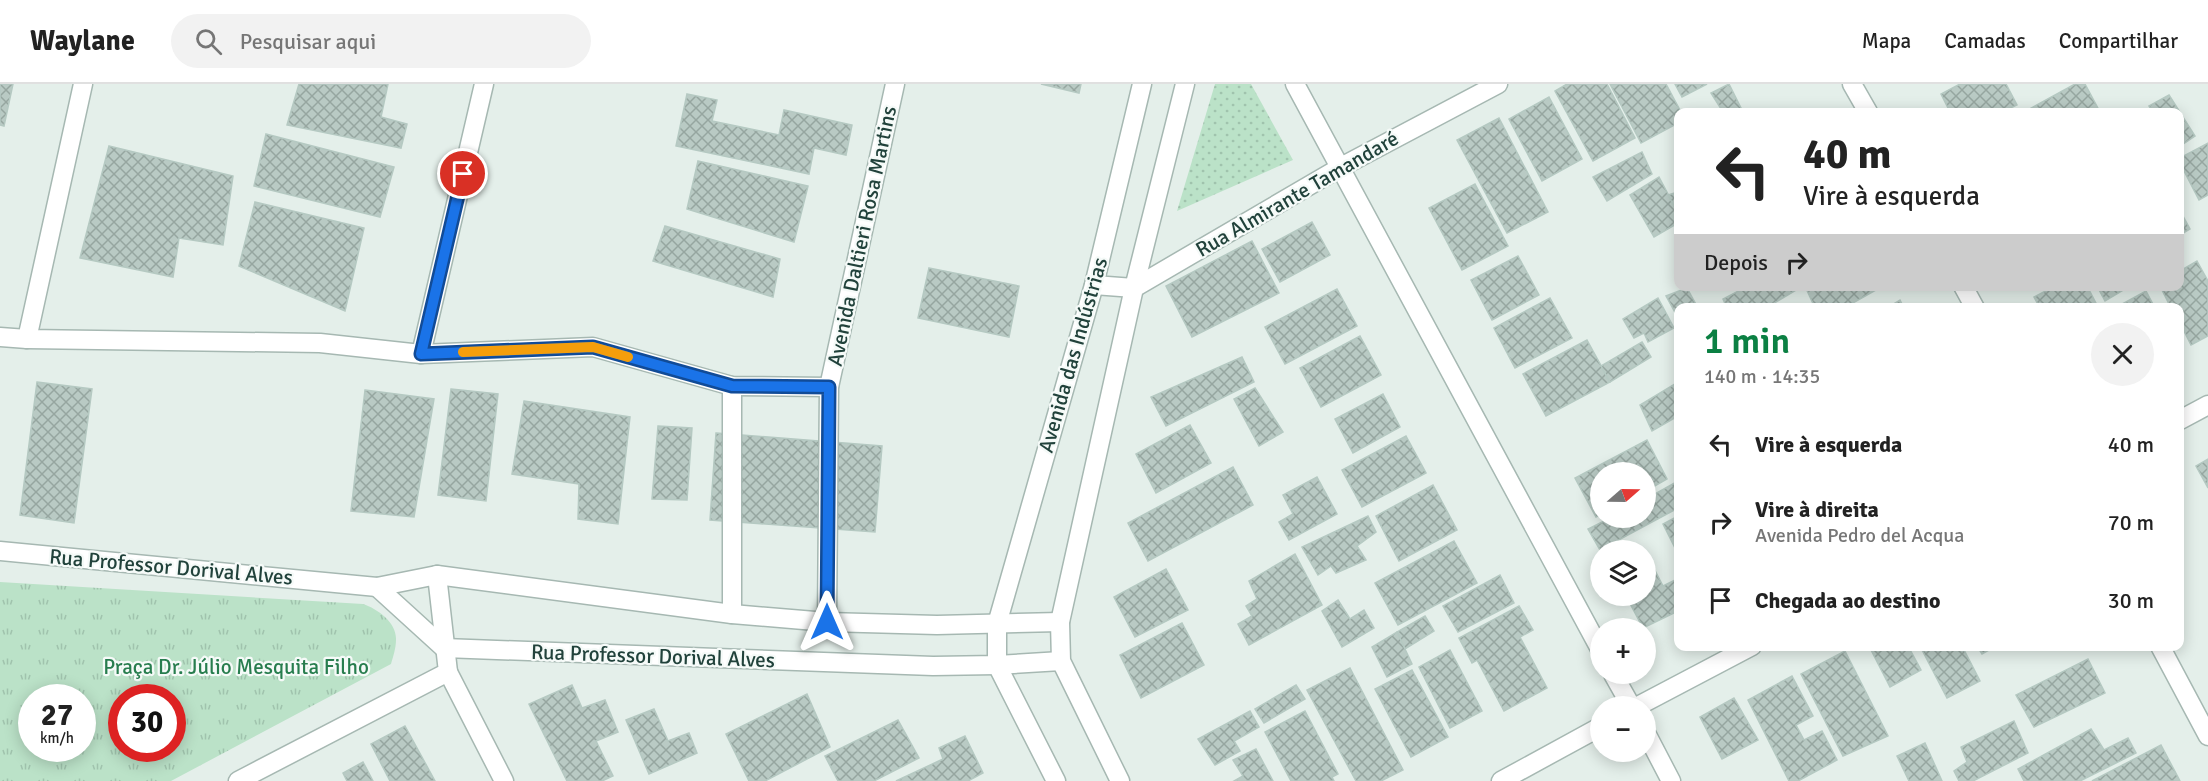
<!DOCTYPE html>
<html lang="pt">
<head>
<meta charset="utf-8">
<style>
	body { margin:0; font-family:Signika,sans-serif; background:#f2f2f2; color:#222; height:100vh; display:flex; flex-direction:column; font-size:22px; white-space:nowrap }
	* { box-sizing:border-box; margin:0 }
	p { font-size:20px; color:#767676 }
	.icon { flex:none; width:33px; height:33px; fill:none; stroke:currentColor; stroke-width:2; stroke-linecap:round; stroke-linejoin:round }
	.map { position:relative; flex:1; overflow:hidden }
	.details { position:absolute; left:1674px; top:219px; width:510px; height:348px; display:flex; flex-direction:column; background:#fff; border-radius:12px; box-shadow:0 3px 15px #0003 }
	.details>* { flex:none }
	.banner { position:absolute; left:1674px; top:24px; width:510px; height:183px; border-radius:12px; box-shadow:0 3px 15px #0003; background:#fff; color:#222; overflow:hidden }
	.needle { width:39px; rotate:70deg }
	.buttons { position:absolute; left:1590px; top:378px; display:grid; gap:12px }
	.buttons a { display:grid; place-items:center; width:66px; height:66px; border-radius:50%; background:#fff; box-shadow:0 3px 15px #0003; font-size:30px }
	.speed { position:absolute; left:18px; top:600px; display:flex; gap:12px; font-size:30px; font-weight:700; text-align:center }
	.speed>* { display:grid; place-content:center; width:78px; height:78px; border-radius:50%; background:#fff; box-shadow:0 3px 15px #0003; line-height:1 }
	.speed small { font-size:15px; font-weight:400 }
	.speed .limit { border:9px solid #d22; background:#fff; color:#111 }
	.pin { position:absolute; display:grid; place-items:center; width:51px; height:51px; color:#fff; margin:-26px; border:3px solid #fff; border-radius:50%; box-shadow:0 2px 6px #0007 }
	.me { position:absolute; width:66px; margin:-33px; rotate:0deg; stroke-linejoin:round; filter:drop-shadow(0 0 4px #0008) }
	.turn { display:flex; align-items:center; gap:21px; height:126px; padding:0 30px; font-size:27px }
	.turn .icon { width:78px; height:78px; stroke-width:2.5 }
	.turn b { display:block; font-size:42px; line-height:51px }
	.then { display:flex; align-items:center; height:57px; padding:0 30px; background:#0003; gap:12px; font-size:22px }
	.round { display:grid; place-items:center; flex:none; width:63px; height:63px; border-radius:32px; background:#f2f2f2 }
	.overview { display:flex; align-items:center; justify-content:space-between; height:102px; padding:0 30px }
	h1 { font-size:36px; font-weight:600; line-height:45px; color:#0b8043 }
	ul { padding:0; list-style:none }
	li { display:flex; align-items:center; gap:18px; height:78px; padding:0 30px }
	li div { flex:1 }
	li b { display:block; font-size:22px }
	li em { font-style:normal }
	header { display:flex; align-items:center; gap:36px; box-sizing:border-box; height:84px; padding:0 30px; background:#fff; border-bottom:2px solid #e0e0e0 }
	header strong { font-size:28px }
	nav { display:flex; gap:33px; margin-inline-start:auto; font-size:21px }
	.search { width:420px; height:54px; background:#f2f2f2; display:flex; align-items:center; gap:15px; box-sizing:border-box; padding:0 21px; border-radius:33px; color:#767676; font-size:22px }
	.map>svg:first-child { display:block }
	.grass { fill:url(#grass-tufts); fill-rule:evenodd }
	.garden { fill:url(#garden-dots) }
	.building { fill:url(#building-cross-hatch); stroke:#b5c9c2; stroke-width:1.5 }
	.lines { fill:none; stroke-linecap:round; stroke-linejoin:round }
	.street-casing { stroke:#a6b8b2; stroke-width:21 }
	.street { stroke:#fff; stroke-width:18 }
	.route-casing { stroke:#114b97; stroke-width:15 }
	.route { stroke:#1a73e8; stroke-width:10 }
	.slow { stroke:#f59e0b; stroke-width:10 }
	.labels { text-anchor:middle; stroke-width:4.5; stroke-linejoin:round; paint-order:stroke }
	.street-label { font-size:21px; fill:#21423b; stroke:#f5faf8 }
	.park-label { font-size:21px; fill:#277d4e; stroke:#f5faf8 }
</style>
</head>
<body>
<header>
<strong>Waylane</strong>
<div class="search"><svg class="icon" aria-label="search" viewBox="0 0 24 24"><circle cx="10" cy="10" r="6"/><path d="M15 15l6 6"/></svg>Pesquisar aqui</div>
<nav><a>Mapa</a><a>Camadas</a><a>Compartilhar</a></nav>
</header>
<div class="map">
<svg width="2208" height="697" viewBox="0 0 2208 697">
	<defs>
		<pattern id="grass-tufts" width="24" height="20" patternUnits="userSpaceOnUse" patternTransform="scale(1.5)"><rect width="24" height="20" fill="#bbe2c8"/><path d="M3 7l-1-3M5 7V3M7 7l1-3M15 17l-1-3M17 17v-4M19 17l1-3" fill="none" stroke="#a0c3ad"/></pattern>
		<pattern id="garden-dots" width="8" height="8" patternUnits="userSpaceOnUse" patternTransform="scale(1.5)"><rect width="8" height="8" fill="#bbe2c8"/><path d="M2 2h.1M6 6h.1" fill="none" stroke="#a0c3ad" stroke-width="1.8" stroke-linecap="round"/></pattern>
		<pattern id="building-cross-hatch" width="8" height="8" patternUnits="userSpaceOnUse" patternTransform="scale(1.5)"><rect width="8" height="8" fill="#b9cac4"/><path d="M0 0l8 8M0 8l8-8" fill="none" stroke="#96a6a0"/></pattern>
	</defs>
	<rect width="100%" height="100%" fill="#e4efea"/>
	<path class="grass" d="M0,498L363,520C378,525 397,539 396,556C396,564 393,573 391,580L171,697H0ZM32,614H82V664H32ZM122,614H172V664H122Z"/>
	<path class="garden" d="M1215,0H1251L1293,76L1177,127Z"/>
	<g class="building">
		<path d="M0,0H13L4,42L0,41Z"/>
		<path d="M299,0H388L381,33L407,40L401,64L287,41Z"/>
		<path d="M1041,0H1081L1079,9Z"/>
		<path d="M1567,0H1607L1635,54L1593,77L1555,7Z"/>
		<path d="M1610,0H1666L1681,28H1678V39L1641,59Z"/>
		<path d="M1675,0H1707L1682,13Z"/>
		<path d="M1729,0L1743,28H1723L1711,9Z"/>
		<path d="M1960,0H2006L2017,21L2002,28H1950L1941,10Z"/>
		<path d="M2075,0H2085L2100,28H2024Z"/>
		<path d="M687,10L717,16L712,37L779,51L784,26L852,41L846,71L814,64L809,90L676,62Z"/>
		<path d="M2169,11L2195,52L2180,62V28H2153L2149,22Z"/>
		<path d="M1549,13L1582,75L1542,97L1509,35Z"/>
		<path d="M1499,34L1548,128L1507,149L1457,56Z"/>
		<path d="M266,50L394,83L380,133L254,102Z"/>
		<path d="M2208,59V111L2199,116L2180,79V74Z"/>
		<path d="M109,62L233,92L223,161L179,154L173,193L80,174Z"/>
		<path d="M1642,68L1652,90L1607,117L1593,93Z"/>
		<path d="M698,77L808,102L794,158L687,125Z"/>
		<path d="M1659,93L1678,129V139L1654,153L1630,111Z"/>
		<path d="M1475,100L1508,162L1462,186L1429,124Z"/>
		<path d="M1678,108V129L1668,111Z"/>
		<path d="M255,118L364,144L345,227L239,182Z"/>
		<path d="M2183,132L2190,145L2180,151V134Z"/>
		<path d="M1312,138L1330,171L1280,198L1262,165Z"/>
		<path d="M665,142L780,175L773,213L653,177Z"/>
		<path d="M1252,157L1279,209L1192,253L1166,202Z"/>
		<path d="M1518,172L1539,211L1492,236L1471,196Z"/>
		<path d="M2197,177L2208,197V252L2191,261L2180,239V224H2171L2160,202H2180V187Z"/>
		<path d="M929,184L1019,202L1009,253L918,234Z"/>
		<path d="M1748,202H1800L1801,203L1766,224H1727L1723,215Z"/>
		<path d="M1805,202H1883L1844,224H1815Z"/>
		<path d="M2055,202H2087L2098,223L2040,224L2034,213Z"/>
		<path d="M2097,202H2130L2105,217Z"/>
		<path d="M1687,204L1698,224H1678V234L1666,212Z"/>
		<path d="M1337,205L1357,242L1285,280L1265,243Z"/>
		<path d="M2146,207L2155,224H2115Z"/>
		<path d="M1550,214L1572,254L1515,284L1494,244Z"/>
		<path d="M1658,214L1674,244L1648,258L1644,249L1634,254L1623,235Z"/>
		<path d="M1900,216L1904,224H1887Z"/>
		<path d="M1360,252L1381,291L1321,323L1300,284Z"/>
		<path d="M1587,256L1610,298L1546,332L1523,290Z"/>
		<path d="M1642,258L1651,273L1610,298L1601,282Z"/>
		<path d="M1242,273L1254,298L1166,342L1151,313Z"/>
		<path d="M37,298L92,305L74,439L20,431Z"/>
		<path d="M1678,298V332L1652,347L1640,321Z"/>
		<path d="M1255,304L1283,348L1259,362L1234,315Z"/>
		<path d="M451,305L498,310L486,417L438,411Z"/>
		<path d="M365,306L434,315L414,433L351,427Z"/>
		<path d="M1383,310L1400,343L1353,369L1335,335Z"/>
		<path d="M524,317L630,333L618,440L578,435L579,400L512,390Z"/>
		<path d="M1190,341L1211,379L1156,409L1136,370Z"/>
		<path d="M658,342L692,344L687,416L652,415Z"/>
		<path d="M716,349L882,362L875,448L710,436Z"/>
		<path d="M1406,352L1426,389L1362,423L1342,386Z"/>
		<path d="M1647,356L1667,395L1646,407V388H1600V431L1596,433L1575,394Z"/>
		<path d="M2208,375V404L2196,382Z"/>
		<path d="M1233,383L1253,421L1148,477L1128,439Z"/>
		<path d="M1317,393L1337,430L1289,456L1279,438L1293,430L1283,411Z"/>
		<path d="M1678,397V424L1600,466L1588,445L1610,434H1646V415Z"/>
		<path d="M1433,401L1457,446L1399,477L1376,432Z"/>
		<path d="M1368,432L1376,448L1357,462L1366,476L1336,489L1331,482L1318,491L1302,463Z"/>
		<path d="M1678,432V470L1663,440Z"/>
		<path d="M1454,457L1477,499L1398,541L1375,499Z"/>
		<path d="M1646,469L1663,502L1675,496L1678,503V527L1643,544L1626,512H1646Z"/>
		<path d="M1295,470L1322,521L1249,561L1238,540L1252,532L1246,522L1257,515L1249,497Z"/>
		<path d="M1166,485L1188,526L1135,553L1114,513Z"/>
		<path d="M1500,491L1514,519L1458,548L1443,522Z"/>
		<path d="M1338,516L1350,535L1364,526L1374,544L1342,563L1322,527Z"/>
		<path d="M1519,522L1533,546L1520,553L1547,604L1504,627L1477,576L1472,579L1459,554Z"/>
		<path d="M1425,532L1434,547L1405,565L1397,548Z"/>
		<path d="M1182,539L1204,581L1141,614L1120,571Z"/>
		<path d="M1397,548L1412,580L1387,593L1372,563Z"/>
		<path d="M1869,562H1908L1921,586L1890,603Z"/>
		<path d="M1920,562H1962L1980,597L1947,614Z"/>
		<path d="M1977,562H1996L1982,570Z"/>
		<path d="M1450,566L1482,627L1450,644L1419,583Z"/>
		<path d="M1845,567L1888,652L1843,672L1801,590Z"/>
		<path d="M2088,575L2105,609L2034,643L2016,611Z"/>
		<path d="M1350,584L1403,686L1381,697H1356L1307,606Z"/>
		<path d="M1412,586L1448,653L1411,673L1375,605Z"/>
		<path d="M1792,592L1813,632L1796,641L1804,656L1822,647L1837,676L1798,697H1789L1748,616Z"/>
		<path d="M572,601L582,624L605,616L618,648L596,657L613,692L602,697H567L529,620Z"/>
		<path d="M1296,601L1305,615L1264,639L1255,625Z"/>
		<path d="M807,610L830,663L765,697H749L726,650Z"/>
		<path d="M1734,614L1758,656L1722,675L1700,633Z"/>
		<path d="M654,625L668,657L689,649L697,669L649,690L626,636Z"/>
		<path d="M1250,627L1259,643L1234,657L1240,667L1215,681L1198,655Z"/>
		<path d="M1305,627L1338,690L1332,693L1334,697H1291L1265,648Z"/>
		<path d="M898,636L919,674L874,697H838L825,672Z"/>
		<path d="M2014,637L2028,669L1973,697H1959L1954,687L1967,678L1961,663Z"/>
		<path d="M405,642L435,697H390L371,660Z"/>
		<path d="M2091,645L2104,666L2128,654L2136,669L2080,697H2024L2018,685Z"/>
		<path d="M965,652L983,689L968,697H896L943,675L939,664Z"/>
		<path d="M1925,659L1942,697H1909L1897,672Z"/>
		<path d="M2161,661L2180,697H2092Z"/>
		<path d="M1256,665L1273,697H1234L1243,692L1233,676Z"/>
		<path d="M363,678L373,697H347L343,689Z"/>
	</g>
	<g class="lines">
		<g class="street-casing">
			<g id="street">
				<path d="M1295,0L1600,565"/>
				<path d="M1852,0L1868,28"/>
				<path d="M1094,201L1134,204L1341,83L1498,0"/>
				<path d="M1963,202L1975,224"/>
				<path d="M0,253L27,255L320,259L421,270L593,263L732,302L829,303"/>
				<path d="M27,255L83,0"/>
				<path d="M421,270L484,0"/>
				<path d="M732,302V530"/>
				<path d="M2180,336L2208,321"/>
				<path d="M0,467L377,503L437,491L732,530L827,538L937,541L1060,538"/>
				<path d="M377,503L444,564L933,582L997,581L1061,577"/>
				<path d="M827,538L829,303L895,0"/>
				<path d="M2160,562L2208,652"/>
				<path d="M448,588L504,697"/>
				<path d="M1613,590L1631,622"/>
				<path d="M1638,622L1752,562"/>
				<path d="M1646,649L1671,697"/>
				<path d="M238,697L448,588L437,491"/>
				<path d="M1056,697L997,581V540L1094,201L1142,0"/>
				<path d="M1120,697L1061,577L1060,538L1134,204L1185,0"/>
				<path d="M1501,697L1600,643"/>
			</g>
		</g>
		<use href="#street" class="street"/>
	</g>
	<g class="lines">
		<g class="route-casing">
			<path id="route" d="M463,90L421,270L593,263L732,302L829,303L827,538"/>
		</g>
		<use href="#route" class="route"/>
		<path class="slow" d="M463,268L593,263L628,273"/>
	</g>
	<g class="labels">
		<g class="street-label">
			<text transform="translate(1297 110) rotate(-30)" y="7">Rua Almirante Tamandaré</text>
			<text transform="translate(862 152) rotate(-78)" y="7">Avenida Daltieri Rosa Martins</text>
			<text transform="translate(1073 271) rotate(-74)" y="7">Avenida das Indústrias</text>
			<text transform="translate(171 483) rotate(5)" y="7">Rua Professor Dorival Alves</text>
			<text transform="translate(653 572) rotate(2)" y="7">Rua Professor Dorival Alves</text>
		</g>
		<g class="park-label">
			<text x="236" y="590">Praça Dr. Júlio Mesquita Filho</text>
		</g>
	</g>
</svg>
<div class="buttons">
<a><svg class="needle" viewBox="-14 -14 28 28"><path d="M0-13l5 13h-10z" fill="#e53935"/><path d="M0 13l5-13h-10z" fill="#767676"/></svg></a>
<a><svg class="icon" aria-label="layers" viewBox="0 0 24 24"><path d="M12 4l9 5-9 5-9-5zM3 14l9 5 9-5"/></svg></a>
<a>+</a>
<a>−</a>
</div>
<div class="speed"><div>27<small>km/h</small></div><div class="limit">30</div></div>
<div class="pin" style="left:463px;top:90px;background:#d93025"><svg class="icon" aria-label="arrive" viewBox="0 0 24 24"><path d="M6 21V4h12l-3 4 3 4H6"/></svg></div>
<svg class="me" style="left:827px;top:538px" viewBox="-20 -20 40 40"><path d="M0-17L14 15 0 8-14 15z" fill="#1a73e8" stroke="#fff" stroke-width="4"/></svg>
<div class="banner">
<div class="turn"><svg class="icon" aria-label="left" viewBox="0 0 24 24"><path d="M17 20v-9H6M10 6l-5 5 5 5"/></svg><div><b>40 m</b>Vire à esquerda</div></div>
<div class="then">Depois<svg class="icon" aria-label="right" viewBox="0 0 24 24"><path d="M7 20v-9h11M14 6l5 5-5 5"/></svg></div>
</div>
<section class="details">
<div class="overview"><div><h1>1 min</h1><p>140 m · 14:35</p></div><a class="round"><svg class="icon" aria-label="close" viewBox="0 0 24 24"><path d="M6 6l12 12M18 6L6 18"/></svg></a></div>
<ul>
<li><svg class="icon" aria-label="left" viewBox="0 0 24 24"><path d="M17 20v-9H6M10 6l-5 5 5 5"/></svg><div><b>Vire à esquerda</b></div><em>40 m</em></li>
<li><svg class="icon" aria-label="right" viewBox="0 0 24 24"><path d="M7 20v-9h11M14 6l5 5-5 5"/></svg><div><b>Vire à direita</b><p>Avenida Pedro del Acqua</p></div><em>70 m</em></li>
<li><svg class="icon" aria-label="arrive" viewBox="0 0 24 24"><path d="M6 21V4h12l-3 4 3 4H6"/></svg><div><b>Chegada ao destino</b></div><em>30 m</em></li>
</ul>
</section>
</div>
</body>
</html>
